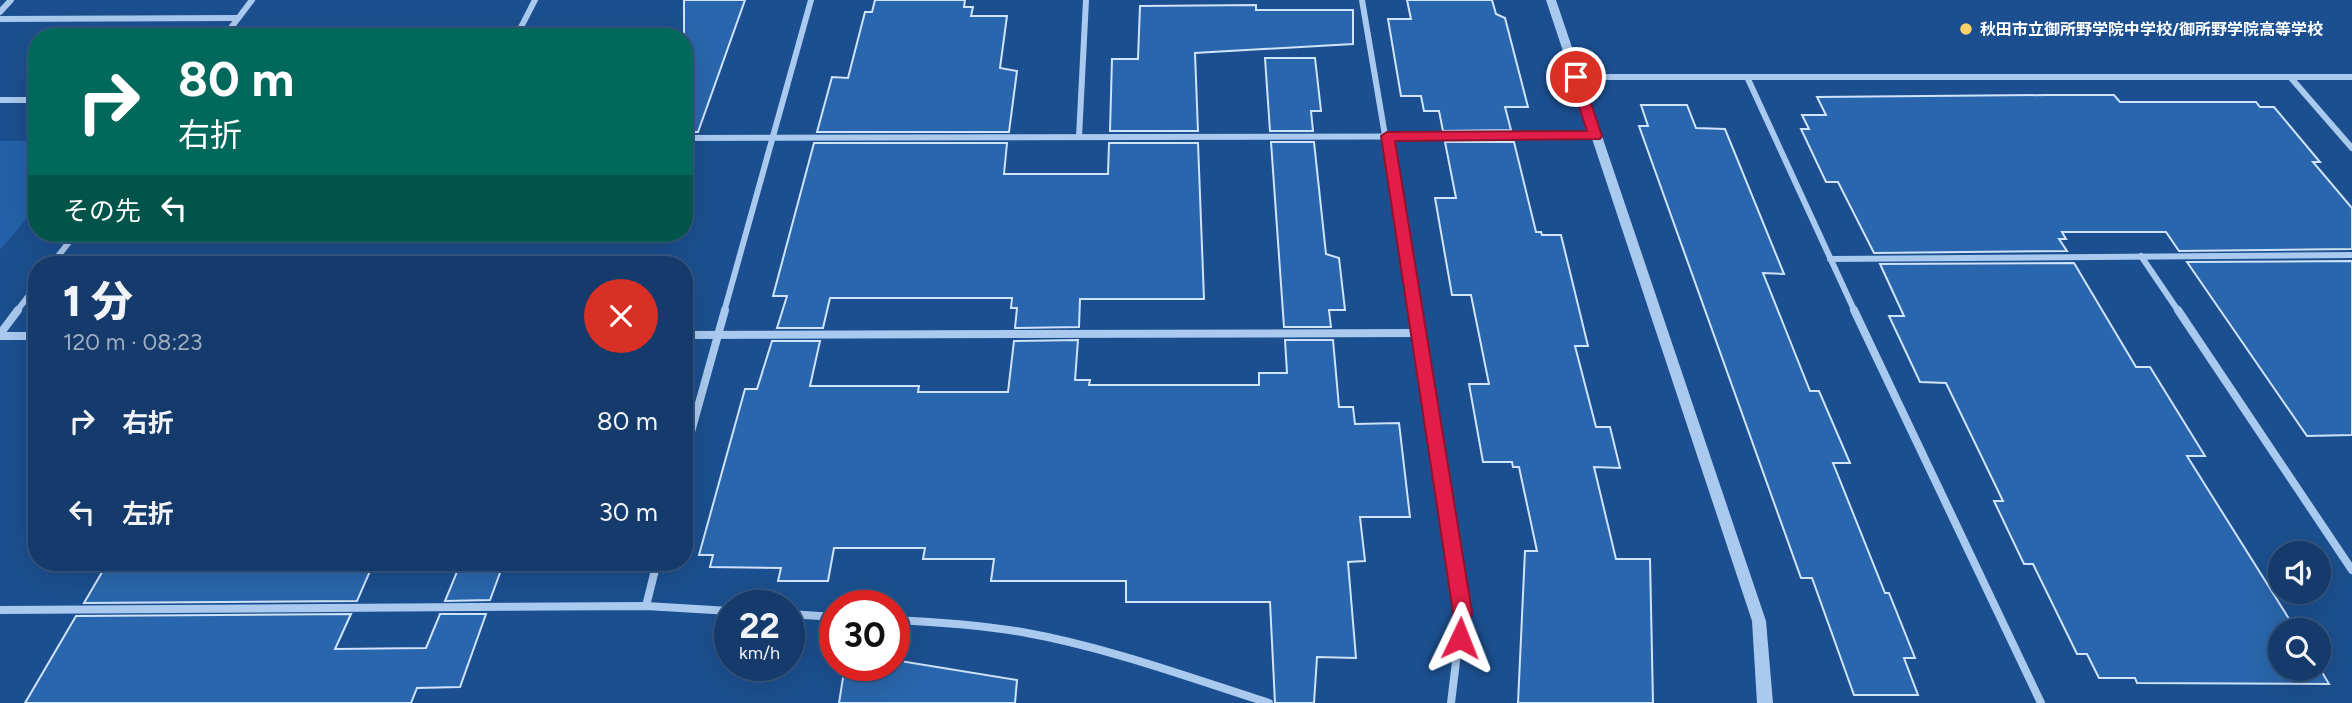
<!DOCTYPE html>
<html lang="ja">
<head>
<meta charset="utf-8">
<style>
	body { margin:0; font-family:Figtree,"Noto Sans JP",sans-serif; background:#1d4271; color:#f1f3f6; height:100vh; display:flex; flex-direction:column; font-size:26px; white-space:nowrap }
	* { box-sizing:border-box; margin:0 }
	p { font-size:23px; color:#9dadc1 }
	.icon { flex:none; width:38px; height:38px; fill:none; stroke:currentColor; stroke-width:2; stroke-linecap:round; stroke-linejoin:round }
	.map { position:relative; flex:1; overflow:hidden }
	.sheet { position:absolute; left:28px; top:256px; width:665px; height:315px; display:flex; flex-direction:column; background:#143b6b; border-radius:28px; box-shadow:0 7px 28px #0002,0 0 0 2px #33557e }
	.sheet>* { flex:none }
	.top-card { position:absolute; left:28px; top:28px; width:665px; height:214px; border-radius:28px; box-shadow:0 7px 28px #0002,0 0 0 2px #33557e; background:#00695c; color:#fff; overflow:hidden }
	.buttons { position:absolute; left:2268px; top:541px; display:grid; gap:14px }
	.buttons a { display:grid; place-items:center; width:63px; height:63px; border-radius:50%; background:#143b6b; box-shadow:0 7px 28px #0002,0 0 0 2px #33557e; font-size:35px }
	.speed { position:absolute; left:714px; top:590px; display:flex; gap:14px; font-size:35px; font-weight:700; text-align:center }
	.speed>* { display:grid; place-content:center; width:91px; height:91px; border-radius:50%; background:#143b6b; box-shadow:0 7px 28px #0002,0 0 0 2px #33557e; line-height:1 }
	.speed small { font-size:18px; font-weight:400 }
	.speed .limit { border:10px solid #d22; background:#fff; color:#111 }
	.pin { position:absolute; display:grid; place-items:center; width:60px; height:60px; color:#fff; margin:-30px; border:4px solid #fff; border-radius:50%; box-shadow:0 2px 7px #0007 }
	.me { position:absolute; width:77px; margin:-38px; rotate:2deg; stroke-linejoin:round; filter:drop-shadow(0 0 5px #0008) }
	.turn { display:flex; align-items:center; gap:24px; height:147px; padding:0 35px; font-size:32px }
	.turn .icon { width:91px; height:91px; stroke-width:2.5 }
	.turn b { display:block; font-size:49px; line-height:60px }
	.then { display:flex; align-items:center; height:66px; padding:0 35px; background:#0003; gap:14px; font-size:26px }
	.round { display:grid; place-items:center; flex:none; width:74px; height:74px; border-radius:37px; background:#1d4271 }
	.head { display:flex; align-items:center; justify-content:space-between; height:119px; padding:0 35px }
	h1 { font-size:42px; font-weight:800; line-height:52px }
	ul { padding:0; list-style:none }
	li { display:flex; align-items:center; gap:21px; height:91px; padding:0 35px }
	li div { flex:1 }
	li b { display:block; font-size:26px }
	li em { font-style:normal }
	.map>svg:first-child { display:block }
	.green { fill:#2461a8 }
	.building { fill:#2a66ad; stroke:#cfe3fa; stroke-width:2 }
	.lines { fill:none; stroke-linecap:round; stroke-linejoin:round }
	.minor-far1 { stroke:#a9c9ee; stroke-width:6 }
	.minor { stroke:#a9c9ee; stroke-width:8 }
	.tertiary { fill:#a9c9ee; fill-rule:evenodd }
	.route { fill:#e11d48; stroke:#92132f; stroke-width:2 }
	.poi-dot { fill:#ffd166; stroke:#1b4f8f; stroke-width:2.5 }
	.labels { text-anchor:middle; stroke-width:7; stroke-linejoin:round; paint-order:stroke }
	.far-poi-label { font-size:16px; font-weight:bold; fill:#fff; stroke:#1b4f8f; text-anchor:start }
</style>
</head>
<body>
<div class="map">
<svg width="2352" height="703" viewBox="0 0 2352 703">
	<rect width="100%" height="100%" fill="#1b4f8f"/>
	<path class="green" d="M0,141H37V206L0,250Z"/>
	<g class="building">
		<path d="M684,0H745L698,132H684Z"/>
		<path d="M875,0H965L964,7H973L971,16H1007L1000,68L1017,71L1009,132H817L832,77L848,78L865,12H872Z"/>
		<path d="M1407,0H1492L1496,14L1505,18L1528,107H1505L1511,130L1443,131L1439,111H1424L1421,96H1401L1388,19H1411Z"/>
		<path d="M1256,5V10H1353V44L1195,53L1198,131H1110L1112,59H1138L1140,6Z"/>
		<path d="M1265,58H1315L1321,111H1311L1313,131H1270Z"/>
		<path d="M2047,95H2114L2120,102H2256L2260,107H2274L2320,162H2313L2352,208V249L2179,251L2166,232H2062L2066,239H2059L2067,251L1874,253L1838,182H1826L1801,129H1809L1802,115H1826L1817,97Z"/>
		<path d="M1641,105H1687L1696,128L1725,129L1784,274L1763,273L1810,391H1819L1850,463H1833L1885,593H1889L1915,658H1904L1918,695H1854L1812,578H1801L1639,126H1648Z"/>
		<path d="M1271,142H1314L1326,254L1339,258L1345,310H1329L1331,327H1284Z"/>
		<path d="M1445,142H1514L1536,232H1541L1542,235H1561L1588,346H1575L1596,427H1610L1620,468L1594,467L1616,559H1650L1653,703H1518L1525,551H1537L1519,467H1513L1512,462H1483L1469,384H1489L1471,295H1452L1435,198H1456Z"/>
		<path d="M814,143H1007L1004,174H1108L1109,143H1198L1204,299H1080L1079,327L1015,328L1017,308H1011L1012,298H830L823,328H777L787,296H773Z"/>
		<path d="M2352,261V435L2307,436L2187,262Z"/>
		<path d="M2074,263L2136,367H2150L2205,456H2187L2296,630H2280V668L2319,667L2329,684L2137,683L2135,678H2099L2087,654H2077L2033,564H2024L1994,501H2003L1946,383L1920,382L1889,316H1904L1880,264Z"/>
		<path d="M1078,340L1075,380H1090L1089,385H1259V373H1287L1285,340H1333L1339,407H1353L1355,424L1399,423L1410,517H1360L1365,561L1348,562L1356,658L1317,657L1314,703H1275L1270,602H1126V581H991L994,559H923L925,548H834L828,581H778L781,568L710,567L713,555H699L745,389H757L772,341H820L810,386H919L918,392H1008L1014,341Z"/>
		<path d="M108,562H374L357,601L84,603Z"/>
		<path d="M461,562H504L490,600L445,601Z"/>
		<path d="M351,614L335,649L426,648L440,614H486L460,687L417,688L411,703H25L76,616Z"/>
		<path d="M894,660L1017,680L1015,703H839L845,665H894Z"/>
	</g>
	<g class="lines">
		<g class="minor-far1">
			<path d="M1362,0L1415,312"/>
			<path d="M0,12L11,0"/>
			<path d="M0,19L238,18"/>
			<path d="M224,37L252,0"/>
			<path d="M516,37L535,0"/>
			<path d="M1576,77H2352"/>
			<path d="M2291,78L2352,148"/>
			<path d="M1748,79L1855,312"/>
			<path d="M0,100H37"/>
			<path d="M1079,137L1086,0"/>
			<path d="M684,138L1595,136"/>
			<path d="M2141,256L2179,312"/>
			<path d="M1830,259L2352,255"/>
			<path d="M52,264L76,233"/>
			<path d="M16,312L37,285"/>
			<path d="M724,312L811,0"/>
		</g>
		<g class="minor">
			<path d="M1414,310L1462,612L1451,703"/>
			<path d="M1854,310L2041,703"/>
			<path d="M2178,310L2352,570"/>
			<path d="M0,334L18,310"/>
			<path d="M684,335L1418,333"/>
			<path d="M0,336H37"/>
			<path d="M684,457L725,310"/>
			<path d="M646,606L657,562"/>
			<path d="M0,610L646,606L730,611"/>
			<path d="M789,614L835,617"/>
			<path d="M894,620C937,622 980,625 1022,632C1106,647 1188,677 1269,703"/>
		</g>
		<path class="tertiary" d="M1546,0H1556L1766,621L1773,703H1757L1752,621Z"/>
	</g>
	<path class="route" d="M1576,73L1582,77L1602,136L1600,139L1395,141L1472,612L1467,644L1460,647L1453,644L1451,638L1453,612L1381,136L1387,132L1587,131L1569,77Z"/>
	<circle class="poi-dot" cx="1966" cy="29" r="7"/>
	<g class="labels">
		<g class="far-poi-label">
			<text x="1980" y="35">秋田市立御所野学院中学校/御所野学院高等学校</text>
		</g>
	</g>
</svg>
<div class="buttons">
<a><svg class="icon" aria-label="sound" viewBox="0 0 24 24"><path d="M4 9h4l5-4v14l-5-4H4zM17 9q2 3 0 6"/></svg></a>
<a><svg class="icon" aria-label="search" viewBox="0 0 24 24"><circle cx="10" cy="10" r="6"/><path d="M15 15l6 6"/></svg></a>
</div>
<div class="speed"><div>22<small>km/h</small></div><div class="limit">30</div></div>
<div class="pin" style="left:1576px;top:77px;background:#d93025"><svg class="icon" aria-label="arrive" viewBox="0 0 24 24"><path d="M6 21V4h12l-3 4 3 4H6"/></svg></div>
<svg class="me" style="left:1460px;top:638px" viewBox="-20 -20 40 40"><path d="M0-17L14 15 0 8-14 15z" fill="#e11d48" stroke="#fff" stroke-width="4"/></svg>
<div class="top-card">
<div class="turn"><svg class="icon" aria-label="right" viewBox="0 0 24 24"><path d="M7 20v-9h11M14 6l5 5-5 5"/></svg><div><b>80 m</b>右折</div></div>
<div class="then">その先<svg class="icon" aria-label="left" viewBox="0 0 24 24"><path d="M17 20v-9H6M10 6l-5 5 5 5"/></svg></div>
</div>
<section class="sheet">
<div class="head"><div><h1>1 分</h1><p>120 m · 08:23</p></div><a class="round" style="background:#d93025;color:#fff"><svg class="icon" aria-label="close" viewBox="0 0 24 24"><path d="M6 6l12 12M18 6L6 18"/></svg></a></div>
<ul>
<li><svg class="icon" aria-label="right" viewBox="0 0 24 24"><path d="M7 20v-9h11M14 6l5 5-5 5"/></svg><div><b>右折</b></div><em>80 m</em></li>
<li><svg class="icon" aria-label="left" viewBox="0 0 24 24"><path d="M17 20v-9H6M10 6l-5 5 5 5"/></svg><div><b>左折</b></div><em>30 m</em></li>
</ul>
</section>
</div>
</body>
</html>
